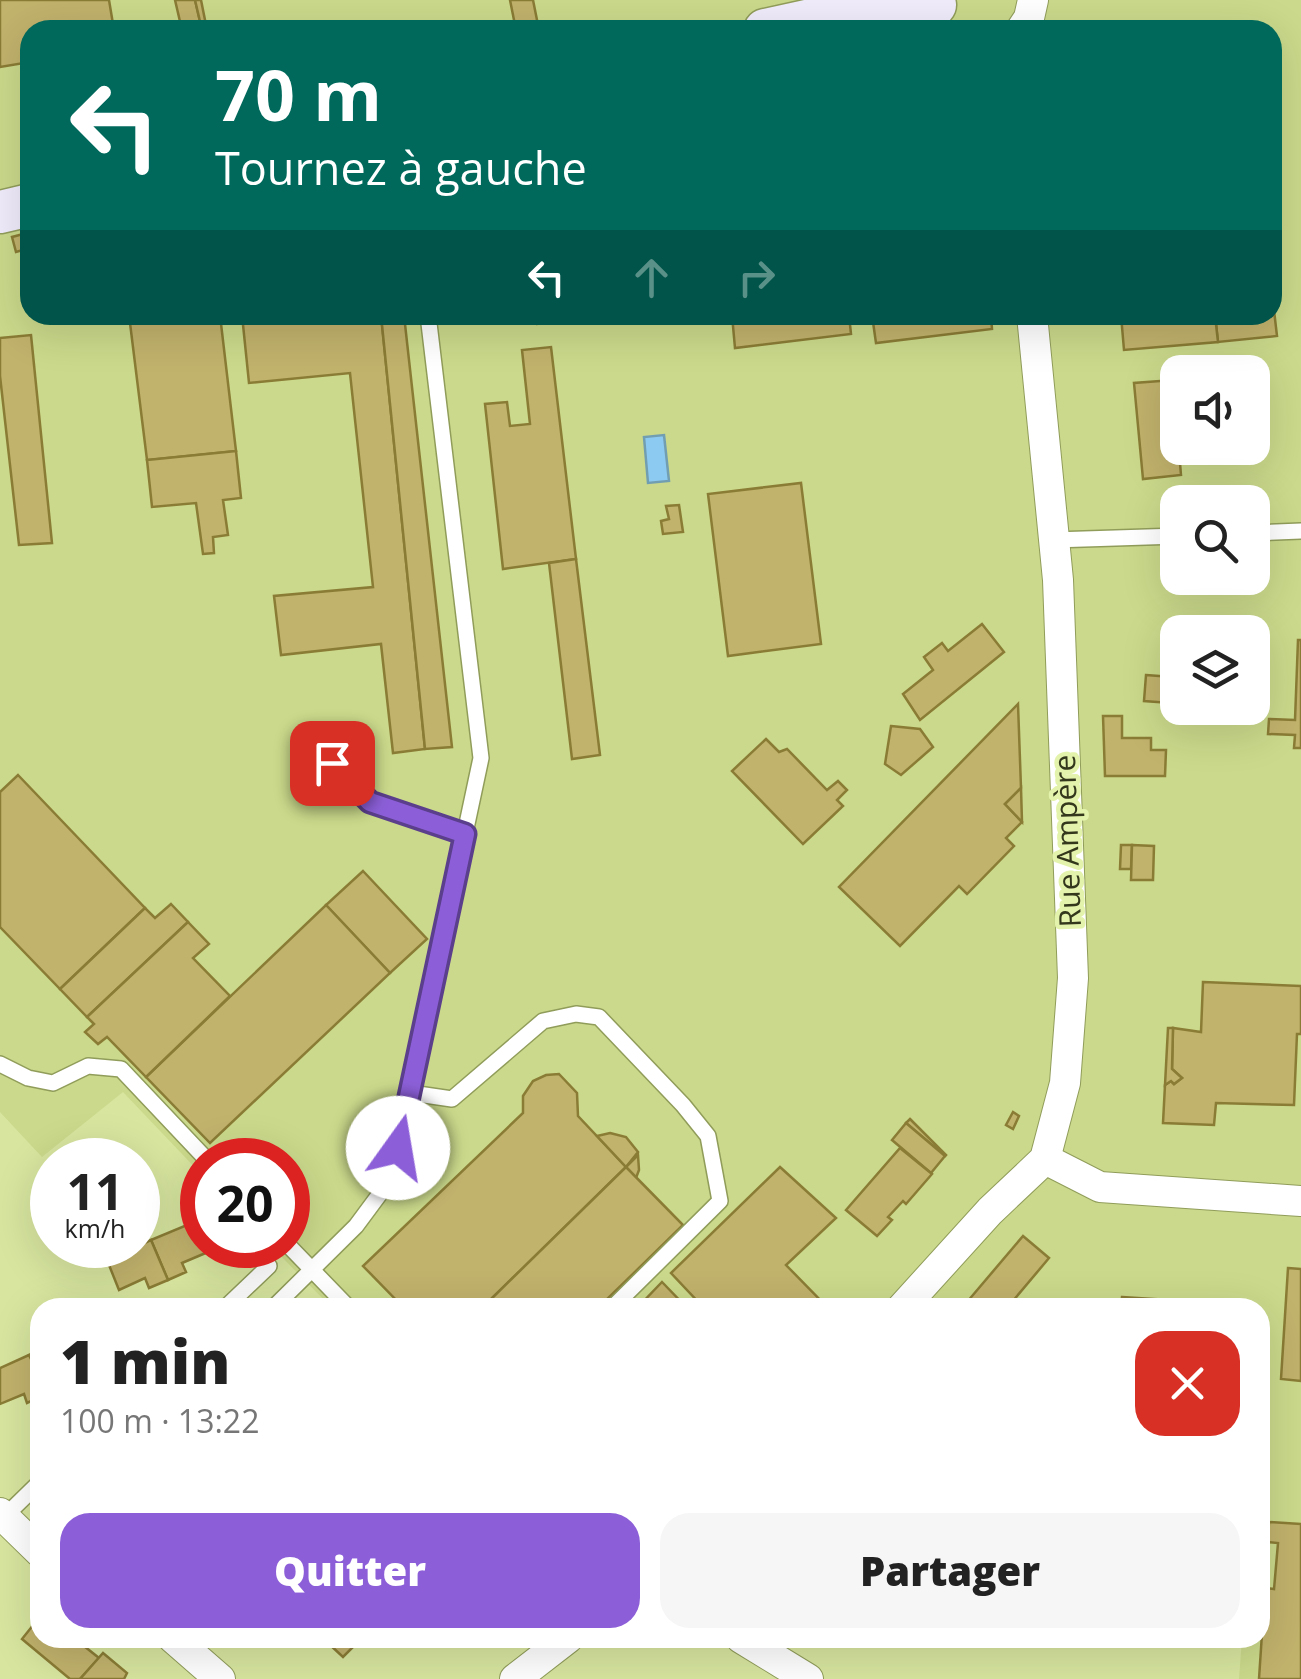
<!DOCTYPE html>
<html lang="fr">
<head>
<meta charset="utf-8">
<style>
	body { margin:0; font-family:"Open Sans",sans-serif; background:#f6f6f6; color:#222; height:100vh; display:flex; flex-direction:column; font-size:38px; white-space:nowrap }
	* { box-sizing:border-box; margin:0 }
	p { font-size:32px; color:#767676 }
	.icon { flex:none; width:55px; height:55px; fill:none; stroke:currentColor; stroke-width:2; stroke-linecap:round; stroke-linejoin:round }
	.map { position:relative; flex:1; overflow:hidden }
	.side { position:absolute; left:30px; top:1298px; width:1240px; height:350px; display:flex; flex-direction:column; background:#fff; border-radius:30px; box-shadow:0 10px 40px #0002 }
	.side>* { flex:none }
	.hud { position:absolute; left:20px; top:20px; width:1262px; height:305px; border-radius:30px; box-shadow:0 10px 40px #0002; background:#00695c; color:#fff; overflow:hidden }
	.controls { position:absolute; left:1160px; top:355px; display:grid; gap:20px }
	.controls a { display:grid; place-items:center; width:110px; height:110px; border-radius:20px; background:#fff; box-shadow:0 10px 40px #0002; font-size:50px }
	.speed { position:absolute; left:30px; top:1138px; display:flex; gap:20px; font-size:50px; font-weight:700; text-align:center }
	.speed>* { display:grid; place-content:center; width:130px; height:130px; border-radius:50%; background:#fff; box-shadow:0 10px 40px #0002; line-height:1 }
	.speed small { font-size:25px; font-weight:400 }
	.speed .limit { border:15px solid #d22; background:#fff; color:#111 }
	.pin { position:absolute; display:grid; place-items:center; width:85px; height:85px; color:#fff; margin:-42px; border-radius:20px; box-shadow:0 5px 15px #0006 }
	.me { position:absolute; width:110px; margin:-55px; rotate:13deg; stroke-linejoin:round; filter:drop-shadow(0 0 8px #0008) }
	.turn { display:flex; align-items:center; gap:35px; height:210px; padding:0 30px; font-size:45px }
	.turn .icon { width:130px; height:130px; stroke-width:2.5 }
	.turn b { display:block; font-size:70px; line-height:85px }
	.lanes { display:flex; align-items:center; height:95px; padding:0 30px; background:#0003; justify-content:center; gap:50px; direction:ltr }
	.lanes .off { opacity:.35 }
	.round { display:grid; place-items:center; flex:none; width:105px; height:105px; border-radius:30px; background:#f6f6f6 }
	.summary { display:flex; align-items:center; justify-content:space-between; height:170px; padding:0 30px }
	h1 { font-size:60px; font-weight:800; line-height:75px }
	.button { display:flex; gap:20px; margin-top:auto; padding:20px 30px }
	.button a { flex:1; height:115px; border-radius:30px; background:#8c5fd8; color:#fff; font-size:40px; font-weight:800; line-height:115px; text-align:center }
	.button a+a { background:#f6f6f6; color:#222 }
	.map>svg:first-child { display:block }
	.built { fill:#cad98b; fill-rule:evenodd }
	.water { fill:#8dcaf2; stroke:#729eb2; stroke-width:2.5 }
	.building { fill:#c1b26c; stroke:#8a7c35; stroke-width:2.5 }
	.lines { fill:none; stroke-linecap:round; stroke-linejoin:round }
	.lane-casing { stroke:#909d5a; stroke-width:18 }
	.street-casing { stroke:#909d5a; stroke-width:32 }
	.secondary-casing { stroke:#909d5a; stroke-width:45 }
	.lane { stroke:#fff; stroke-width:15 }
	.street { stroke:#fff; stroke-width:30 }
	.secondary { stroke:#f1ecfc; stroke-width:42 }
	.route-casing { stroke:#5b3e8c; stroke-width:25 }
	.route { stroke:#8c5fd8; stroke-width:18 }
	.labels { text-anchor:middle; stroke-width:9; stroke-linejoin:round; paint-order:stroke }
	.street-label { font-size:30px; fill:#33381c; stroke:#e4f3ac }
</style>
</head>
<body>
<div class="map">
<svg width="1301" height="1679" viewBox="0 0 1301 1679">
	<rect width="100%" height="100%" fill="#d7e59f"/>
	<path class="built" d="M0,0H1301V1679H1239L1242,1638H1260V1308L331,1307L270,1245H288V1160H202V1175L123,1092L42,1157L0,1112ZM30,30H1272V315H30ZM1178,372H1252V448H1178ZM1178,502H1252V578H1178ZM1178,632H1252V708H1178Z"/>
	<path class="water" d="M664,435L669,481L648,483L644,437Z"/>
	<g class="building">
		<path d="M0,0H109L114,30H30V62L0,67Z"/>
		<path d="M175,0H195L202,30H182Z"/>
		<path d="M195,0H201L207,30H202Z"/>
		<path d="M510,0H533L539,30H516Z"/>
		<path d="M27,233L30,248L16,252L12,237Z"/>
		<path d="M1272,293L1277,336L1218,342L1215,315H1272Z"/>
		<path d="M197,315H220L236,451L147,460L130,323Z"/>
		<path d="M242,315H282L280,321L340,315H381L425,749L393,753L381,644L281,655L274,596L373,587L350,373L249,383Z"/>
		<path d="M381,315H404L452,747L425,749Z"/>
		<path d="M535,315H546L547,323L537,324Z"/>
		<path d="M732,315H849L851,334L735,348Z"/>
		<path d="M872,315H991L992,329L876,343Z"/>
		<path d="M1121,315H1215L1218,342L1124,350Z"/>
		<path d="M31,335L52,543L19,545L0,376V338Z"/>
		<path d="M551,347L576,559L503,569L485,404L507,402L510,426L530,424L522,350Z"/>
		<path d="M1173,380L1181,475L1143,479L1134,383Z"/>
		<path d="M236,451L241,498L223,500L228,535L213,537L214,553L203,554L196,503L152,507L147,460Z"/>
		<path d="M801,483L821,644L728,656L708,494Z"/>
		<path d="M679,505L683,532L663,534L661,521L669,519L666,506Z"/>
		<path d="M576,559L600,755L572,759L549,563Z"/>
		<path d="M982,624L1004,652L920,720L903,694L933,670L924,657L942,643L948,651Z"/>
		<path d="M1298,640H1301V748H1294L1295,735L1268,734L1269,719L1295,720Z"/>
		<path d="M1146,675L1172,677L1170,703L1144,701Z"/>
		<path d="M1018,704L1021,788L1005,804L1022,822L1006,838L1014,846L967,894L959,886L900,946L839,887Z"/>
		<path d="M1103,716H1122V738H1151V750H1166L1165,776H1105Z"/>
		<path d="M891,726L920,729L933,747L901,775L885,764Z"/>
		<path d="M766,739L779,752L787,749L827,790L838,781L847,790L837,800L843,806L803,844L732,771Z"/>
		<path d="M18,775L145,908L60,989L0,927V792Z"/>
		<path d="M1021,788L1022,822L1005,804Z"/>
		<path d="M1121,845H1132L1131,869H1120Z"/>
		<path d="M1132,845L1154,846L1153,880H1131Z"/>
		<path d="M363,871L427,939L390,973L326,905Z"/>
		<path d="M171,904L188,922L87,1017L60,989L145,908L155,918Z"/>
		<path d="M326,905L390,973L210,1143L146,1077Z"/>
		<path d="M188,922L209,944L193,958L230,996L146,1077L107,1037L98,1044L85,1032L94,1024L87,1017Z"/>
		<path d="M1203,982L1301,986V1034H1297L1294,1105L1216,1103L1214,1125L1163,1123L1165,1085L1171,1081L1174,1084L1182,1078L1172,1069L1173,1028L1201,1032Z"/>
		<path d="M1168,1028H1173L1172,1069L1182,1078L1174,1084L1171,1081L1165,1085Z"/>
		<path d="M559,1074L577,1093L578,1116L626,1167L482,1308H404L363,1266L523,1113V1096L533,1081L546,1075Z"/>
		<path d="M1013,1112L1019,1116L1013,1129L1006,1125Z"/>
		<path d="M910,1119L946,1155L945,1156L906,1123Z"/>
		<path d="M906,1123L945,1156L931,1173L892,1140Z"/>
		<path d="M610,1133L626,1137L638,1152L626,1167L597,1136Z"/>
		<path d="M900,1148L932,1174L906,1204L903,1201L888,1217L892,1220L877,1236L846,1210Z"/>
		<path d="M638,1155L639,1170L636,1178L626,1167Z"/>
		<path d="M626,1167L683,1225L598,1308H482Z"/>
		<path d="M780,1167L836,1218L786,1265L828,1308H704L671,1273Z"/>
		<path d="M194,1222L208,1252L182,1263L186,1272L168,1280L151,1240Z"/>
		<path d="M1023,1236L1049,1258L1007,1308H974L967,1302Z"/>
		<path d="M151,1240L168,1280L149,1288L145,1278L119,1290L107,1260Z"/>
		<path d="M1288,1268L1301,1269V1381L1281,1379Z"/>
		<path d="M662,1282L687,1308L638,1307Z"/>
		<path d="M1122,1297L1184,1301L1183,1308H1121Z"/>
		<path d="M40,1350V1378L29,1355Z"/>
		<path d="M29,1355L40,1378V1397L27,1403L24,1394L0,1404V1368Z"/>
		<path d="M1269,1522L1301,1524V1679H1259L1265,1588L1274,1589L1278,1543L1268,1542Z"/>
		<path d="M39,1609L40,1638H74L99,1658L80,1679H70L22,1639L38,1619L34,1616Z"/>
		<path d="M334,1638H362L343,1657L328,1643Z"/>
		<path d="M103,1653L127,1673L124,1679H80Z"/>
	</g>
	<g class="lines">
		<g class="lane-casing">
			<g id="lane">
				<path d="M1252,533L1301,531"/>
				<path d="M1053,540L1178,536"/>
				<path d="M331,763L370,802L465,834"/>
				<path d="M0,1064L28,1078L53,1083L88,1066L121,1069L207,1160"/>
				<path d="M411,1093L452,1099L543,1021L576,1014L599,1017L683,1105L708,1136L720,1201L612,1308"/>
				<path d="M288,1245L349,1308"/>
				<path d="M225,1308L269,1266"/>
				<path d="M273,1308L356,1226L379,1195L398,1148L481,758L428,315"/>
				<path d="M4,1517L40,1482"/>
			</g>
		</g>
		<g class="street-casing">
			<g id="street">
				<path d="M1021,30L1029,18L1033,0"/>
				<path d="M1045,1159L1100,1187L1301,1201"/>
				<path d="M902,1308L990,1211L1045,1159L1065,1083L1073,978L1058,580L1032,315"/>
				<path d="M0,1513L40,1552"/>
				<path d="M173,1638L220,1679"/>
				<path d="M741,1638L808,1679"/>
				<path d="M515,1679L568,1638"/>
			</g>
		</g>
		<g class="secondary-casing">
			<g id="secondary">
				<path d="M765,30L871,7L935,5"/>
				<path d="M0,212L30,205"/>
			</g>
		</g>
		<use href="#lane" class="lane"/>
		<use href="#street" class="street"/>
		<use href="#secondary" class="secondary"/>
	</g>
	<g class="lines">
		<g class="route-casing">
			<path id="route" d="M332,763L370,802L465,834L398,1148"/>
		</g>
		<use href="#route" class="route"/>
	</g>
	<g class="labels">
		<g class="street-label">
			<text transform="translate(1068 841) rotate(-92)" y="10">Rue Ampère</text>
		</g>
	</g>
</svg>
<div class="controls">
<a><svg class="icon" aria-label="sound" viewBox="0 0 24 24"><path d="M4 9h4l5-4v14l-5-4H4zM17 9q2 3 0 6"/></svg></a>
<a><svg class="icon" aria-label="search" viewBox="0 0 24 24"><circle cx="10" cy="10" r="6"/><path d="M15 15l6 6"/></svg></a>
<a><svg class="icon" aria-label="layers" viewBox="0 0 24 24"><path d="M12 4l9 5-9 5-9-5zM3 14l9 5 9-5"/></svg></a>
</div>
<div class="speed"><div>11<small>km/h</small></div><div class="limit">20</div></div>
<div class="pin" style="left:332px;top:763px;background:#d93025"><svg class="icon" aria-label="arrive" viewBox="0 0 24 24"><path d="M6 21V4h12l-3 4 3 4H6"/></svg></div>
<svg class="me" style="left:398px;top:1148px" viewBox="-20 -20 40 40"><circle r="19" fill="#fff"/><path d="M0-13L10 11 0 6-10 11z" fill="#8c5fd8"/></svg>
<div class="hud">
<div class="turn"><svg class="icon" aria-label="left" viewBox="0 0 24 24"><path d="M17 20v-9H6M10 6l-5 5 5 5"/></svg><div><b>70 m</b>Tournez à gauche</div></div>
<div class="lanes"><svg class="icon" aria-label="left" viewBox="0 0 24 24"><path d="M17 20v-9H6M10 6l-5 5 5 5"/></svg><svg class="icon off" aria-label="ahead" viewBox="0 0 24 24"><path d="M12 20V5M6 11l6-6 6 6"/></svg><svg class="icon off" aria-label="right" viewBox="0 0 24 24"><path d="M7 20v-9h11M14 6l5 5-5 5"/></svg></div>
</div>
<section class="side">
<div class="summary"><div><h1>1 min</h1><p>100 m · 13:22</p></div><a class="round" style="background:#d93025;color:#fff"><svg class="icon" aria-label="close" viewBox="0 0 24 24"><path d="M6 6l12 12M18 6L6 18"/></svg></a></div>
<div class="button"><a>Quitter</a><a>Partager</a></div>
</section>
</div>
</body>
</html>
